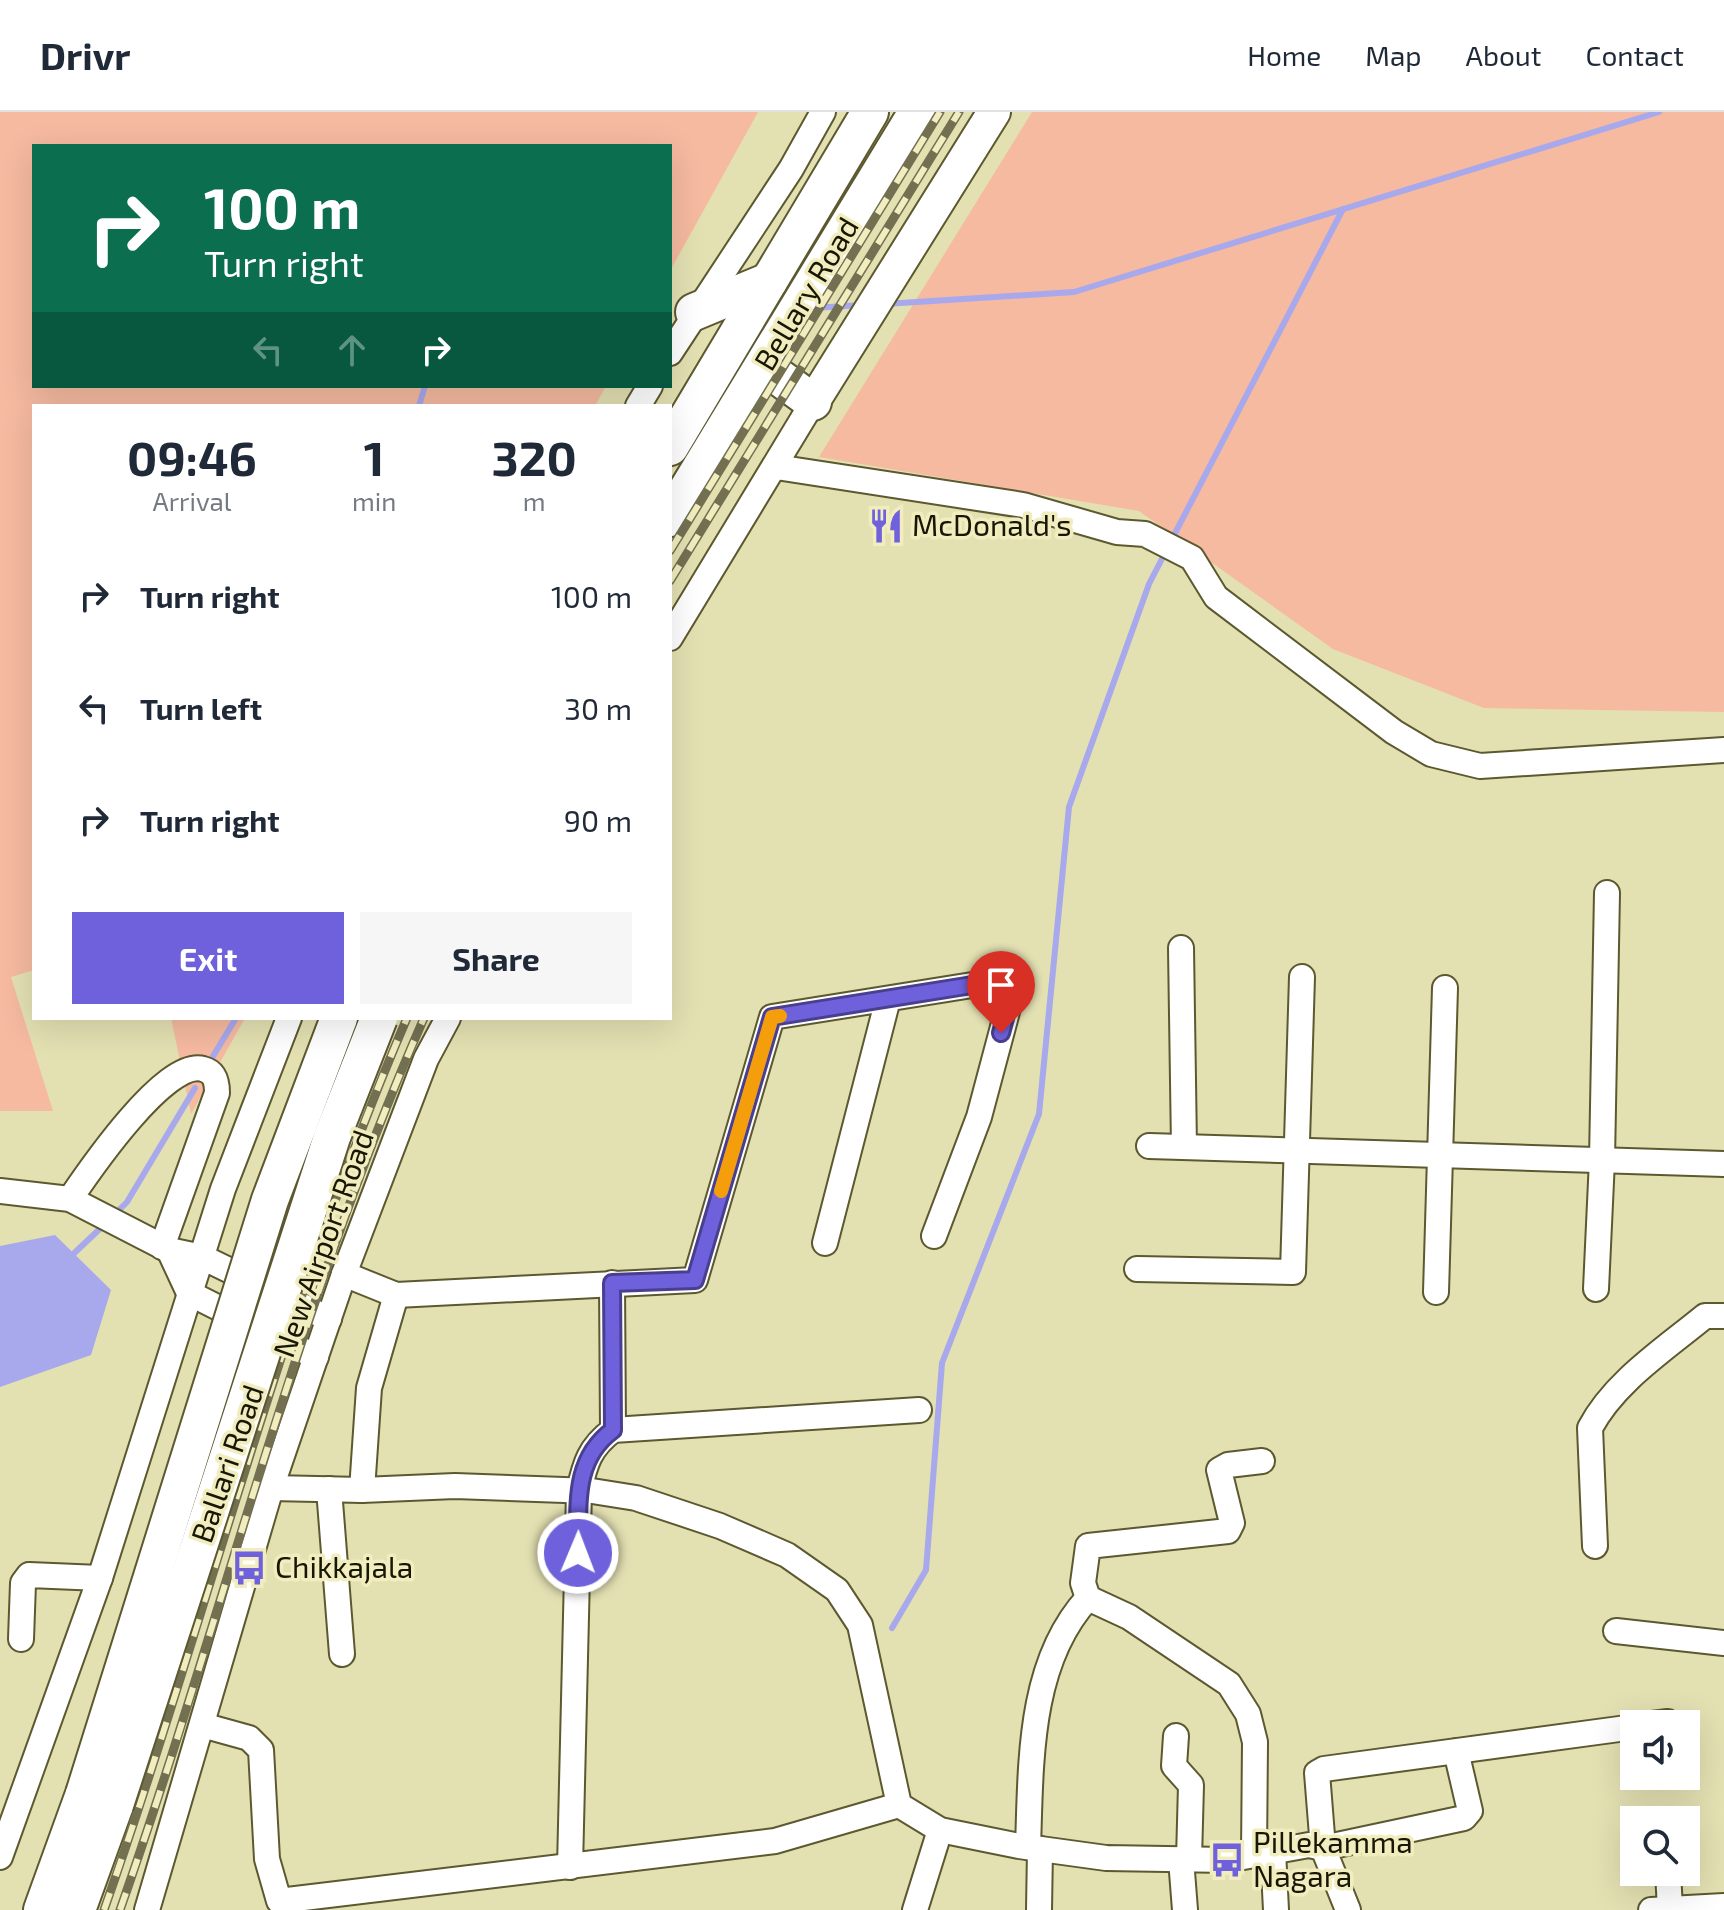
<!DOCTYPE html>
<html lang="en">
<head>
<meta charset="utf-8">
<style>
	body { margin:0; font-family:"Exo 2",sans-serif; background:#f6f6f7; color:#1f2937; height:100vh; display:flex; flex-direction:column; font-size:30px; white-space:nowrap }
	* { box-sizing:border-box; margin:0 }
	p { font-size:26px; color:#747a83 }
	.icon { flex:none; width:44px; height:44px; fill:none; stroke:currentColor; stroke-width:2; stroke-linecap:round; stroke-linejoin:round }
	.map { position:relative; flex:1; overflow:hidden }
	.drawer { position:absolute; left:32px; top:292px; width:640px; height:616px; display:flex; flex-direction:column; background:#fff; border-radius:0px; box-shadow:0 8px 32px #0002 }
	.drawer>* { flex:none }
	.banner { position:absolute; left:32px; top:32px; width:640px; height:244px; border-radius:0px; box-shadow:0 8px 32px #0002; background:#0b6e4f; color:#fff; overflow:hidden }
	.controls { position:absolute; left:1620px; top:1598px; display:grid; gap:16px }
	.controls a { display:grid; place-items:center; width:80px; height:80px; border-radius:0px; background:#fff; box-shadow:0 8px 32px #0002; font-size:40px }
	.pin { position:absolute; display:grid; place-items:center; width:68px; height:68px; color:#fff; margin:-82px -34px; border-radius:50% 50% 50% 0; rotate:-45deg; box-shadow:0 0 8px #0007 }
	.pin .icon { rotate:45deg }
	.me { position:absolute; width:88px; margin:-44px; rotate:1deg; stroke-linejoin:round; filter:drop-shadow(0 0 6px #0008) }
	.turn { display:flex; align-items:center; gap:28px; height:168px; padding:0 40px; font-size:36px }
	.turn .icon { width:104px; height:104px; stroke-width:2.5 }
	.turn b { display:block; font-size:56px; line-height:68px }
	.lanes { display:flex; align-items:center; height:76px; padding:0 40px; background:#0003; justify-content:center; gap:40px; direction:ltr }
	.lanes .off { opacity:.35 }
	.eta { display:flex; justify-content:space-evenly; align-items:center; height:136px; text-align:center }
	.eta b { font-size:48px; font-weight:700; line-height:56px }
	.action { display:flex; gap:16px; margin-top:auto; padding:16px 40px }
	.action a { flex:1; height:92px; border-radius:0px; background:#6e61db; color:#fff; font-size:32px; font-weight:700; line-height:92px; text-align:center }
	.action a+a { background:#f6f6f7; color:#1f2937 }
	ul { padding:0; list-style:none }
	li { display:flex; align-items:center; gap:24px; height:112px; padding:0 40px }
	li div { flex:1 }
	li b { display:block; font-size:30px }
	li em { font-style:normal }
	header { display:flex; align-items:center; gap:48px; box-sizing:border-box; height:112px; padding:0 40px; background:#fff; border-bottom:2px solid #e0e1e3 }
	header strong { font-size:38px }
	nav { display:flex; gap:44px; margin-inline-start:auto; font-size:28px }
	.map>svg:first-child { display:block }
	.green { fill:#f5baa0 }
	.water { fill:#a8a8ec }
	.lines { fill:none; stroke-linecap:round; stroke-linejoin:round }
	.stream { stroke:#a8a8ec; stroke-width:6 }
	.minor-casing { stroke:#5c582f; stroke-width:28 }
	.major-casing { stroke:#5c582f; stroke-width:36 }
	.highway-casing { stroke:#5c582f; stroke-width:40 }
	.minor { stroke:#fff; stroke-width:24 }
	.major { stroke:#fff; stroke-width:32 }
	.highway { stroke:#fff; stroke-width:36 }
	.rail-casing { stroke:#737052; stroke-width:9 }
	.rail { stroke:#f1edbf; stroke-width:6; stroke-dasharray:18; stroke-linecap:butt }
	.highway-bridge-casing { stroke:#5c582f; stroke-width:40; stroke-linecap:butt }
	.highway-bridge { stroke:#fff; stroke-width:36 }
	.route-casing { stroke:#483f8e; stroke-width:20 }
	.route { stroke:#6e61db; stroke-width:14 }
	.slow { stroke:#f59e0b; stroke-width:14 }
	.labels { text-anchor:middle; stroke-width:7; stroke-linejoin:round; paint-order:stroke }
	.street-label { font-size:30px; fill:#181605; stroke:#f1edbf }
	.poi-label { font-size:30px; fill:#181605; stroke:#f1edbf; text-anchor:start }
</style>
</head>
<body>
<header>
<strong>Drivr</strong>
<nav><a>Home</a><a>Map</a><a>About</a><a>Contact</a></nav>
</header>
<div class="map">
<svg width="1724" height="1798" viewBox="0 0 1724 1798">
	<rect width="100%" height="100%" fill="#e3e0b2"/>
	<g class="green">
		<path d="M0,0H758L670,159V34H34V274H606L595,294H34V858L11,865L53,999H0Z"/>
		<path d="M1032,0H1724V600L1484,596L1333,537L1139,399L819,345Z"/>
		<path d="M171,906H245L191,1002Z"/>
	</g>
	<path class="water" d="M55,1123L111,1178L91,1243L0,1275V1134Z"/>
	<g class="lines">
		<g class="stream">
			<path d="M885,192L1074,180L1659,0"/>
			<path d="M813,196L862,193"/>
			<path d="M419,294L425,274"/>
			<path d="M1171,429L1343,97"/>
			<path d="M209,951L236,906"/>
			<path d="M114,1103L127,1090L195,976"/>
			<path d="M68,1147L106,1111"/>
			<path d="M892,1516L926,1458L942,1251L1039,1002L1069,695L1149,472L1166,439"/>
		</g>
		<g class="minor-casing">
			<g id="minor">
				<path d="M670,241L791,57L823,0"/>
				<path d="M638,294L650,274"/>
				<path d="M776,355L1023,393L1117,420L1145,422L1192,446L1216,485L1394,620L1431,642L1480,654L1724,638"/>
				<path d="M670,526L813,290"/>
				<path d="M1181,836L1184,1035"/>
				<path d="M1149,1034L1724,1052"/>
				<path d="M0,1079L70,1087L169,1138L202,1145L329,1207"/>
				<path d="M70,1087C89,1059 166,946 203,957C215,960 217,970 217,981L162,1135"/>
				<path d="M825,1131L888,887"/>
				<path d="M169,1138L189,1181L316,1245"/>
				<path d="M1137,1157L1293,1160L1302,865"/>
				<path d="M344,1162L396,1183L695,1168L772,905L1016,866L979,1005L934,1124"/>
				<path d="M612,1171L613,1318"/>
				<path d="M1596,1177L1602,1048L1607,781"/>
				<path d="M1436,1180L1445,876"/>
				<path d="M271,1376L362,1378L455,1374L592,1379L636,1386L720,1414L787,1443L837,1478L860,1513L899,1693L940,1718L1019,1734L1106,1746L1227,1748L1309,1733L1323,1736L1348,1798"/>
				<path d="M329,1377L342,1542"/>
				<path d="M362,1378L369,1276L396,1183"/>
				<path d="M1595,1434L1590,1316C1614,1270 1665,1237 1705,1204H1724"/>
				<path d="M1616,1519L1724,1531"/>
				<path d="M21,1527L23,1471L29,1463L100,1466"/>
				<path d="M1652,1612L1668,1610"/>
				<path d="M202,1613L249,1626L261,1638L267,1747L279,1789L775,1729L899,1693"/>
				<path d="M1176,1624L1174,1654L1191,1673L1189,1747"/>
				<path d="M1456,1639L1470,1699L1464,1706L1323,1736L1317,1661L1324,1657L1634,1615"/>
				<path d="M1028,1735C1031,1652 1028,1551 1088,1486"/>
				<path d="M1273,1739L1276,1798"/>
				<path d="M1254,1743L1255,1630L1248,1602L1229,1572L1129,1505L1088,1486L1083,1471L1088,1434L1228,1419L1232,1411L1219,1358L1228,1353L1262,1349"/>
				<path d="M0,1745L100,1466L223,1077L289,906"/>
				<path d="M1181,1747L1185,1798"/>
				<path d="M570,1755L579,1379C585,1351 590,1335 613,1318L919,1298"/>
				<path d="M1668,1760L1670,1797"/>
				<path d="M147,1798L271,1376L344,1162L426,947L448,906"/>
				<path d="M915,1798L940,1718"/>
				<path d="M1039,1798L1040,1737"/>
				<path d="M1651,1798L1724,1794"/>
			</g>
		</g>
		<g class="major-casing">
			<path id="major" d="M813,290L994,0"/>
		</g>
		<g class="highway-casing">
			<g id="highway">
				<path d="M694,200L769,169"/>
				<path d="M765,255L813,290"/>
				<path d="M670,335L870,0"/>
				<path d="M670,406L917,0"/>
				<path d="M42,1798L84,1682"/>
				<path d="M77,1798L115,1693"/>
			</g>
		</g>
		<use href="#minor" class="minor"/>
		<use href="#major" class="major"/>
		<use href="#highway" class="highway"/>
		<g class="rail-casing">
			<g id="rail">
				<path d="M670,439L940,0"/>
				<path d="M670,469L959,0"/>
				<path d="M104,1798C208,1502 283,1194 407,906"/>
				<path d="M120,1798C224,1502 297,1194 424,906"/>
			</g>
		</g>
		<use href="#rail" class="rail"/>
		<g class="highway-bridge-casing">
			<g id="highway-bridge">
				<path d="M84,1682L270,1088L339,906"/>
				<path d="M115,1693L332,1025L379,906"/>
			</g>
		</g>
		<use href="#highway-bridge" class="highway-bridge"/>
	</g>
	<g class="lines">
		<g class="route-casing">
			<path id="route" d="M578,1441C579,1394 572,1348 613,1318L612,1171L695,1168L772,905L1016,866L1001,921"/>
		</g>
		<use href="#route" class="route"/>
		<path class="slow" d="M721,1079L772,905L780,904"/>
	</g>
	<defs>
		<g id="restaurant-bare" transform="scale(2.76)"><path d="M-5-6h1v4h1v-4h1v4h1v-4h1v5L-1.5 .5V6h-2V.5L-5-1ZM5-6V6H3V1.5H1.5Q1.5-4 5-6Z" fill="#6e61db" stroke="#f1edbf" stroke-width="2.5" paint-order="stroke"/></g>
		<g id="bus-bare" transform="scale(2.76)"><path d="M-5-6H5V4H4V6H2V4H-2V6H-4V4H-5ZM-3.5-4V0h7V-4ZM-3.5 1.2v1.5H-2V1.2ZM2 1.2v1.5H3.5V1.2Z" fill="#6e61db" stroke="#f1edbf" stroke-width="2.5" paint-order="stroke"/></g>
	</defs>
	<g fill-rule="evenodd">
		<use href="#restaurant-bare" x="886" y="414"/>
		<use href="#bus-bare" x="249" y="1456"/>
		<use href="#bus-bare" x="1227" y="1748"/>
	</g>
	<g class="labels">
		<g class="street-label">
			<text transform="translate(807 182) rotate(-59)" y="10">Bellary Road</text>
			<text transform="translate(324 1132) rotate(-70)" y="10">New Airport Road</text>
			<text transform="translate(228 1352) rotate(-71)" y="10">Ballari Road</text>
		</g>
		<g class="poi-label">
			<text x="912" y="424">McDonald's</text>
			<text x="275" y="1466">Chikkajala</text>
			<text x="1253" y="1741">Pillekamma<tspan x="1253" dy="34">Nagara</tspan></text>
		</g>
	</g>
</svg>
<div class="controls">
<a><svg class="icon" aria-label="sound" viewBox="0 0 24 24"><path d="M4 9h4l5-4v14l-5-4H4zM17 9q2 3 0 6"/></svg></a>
<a><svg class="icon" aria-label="search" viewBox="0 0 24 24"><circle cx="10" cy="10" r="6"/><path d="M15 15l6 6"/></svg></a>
</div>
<div class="pin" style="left:1001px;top:921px;background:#d93025"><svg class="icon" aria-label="arrive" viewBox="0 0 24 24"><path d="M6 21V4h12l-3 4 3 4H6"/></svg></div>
<svg class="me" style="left:578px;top:1441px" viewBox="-20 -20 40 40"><circle r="17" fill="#6e61db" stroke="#fff" stroke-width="3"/><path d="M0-11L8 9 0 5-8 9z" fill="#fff"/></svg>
<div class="banner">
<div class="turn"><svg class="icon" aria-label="right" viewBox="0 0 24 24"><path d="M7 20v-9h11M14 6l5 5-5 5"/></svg><div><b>100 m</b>Turn right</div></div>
<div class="lanes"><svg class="icon off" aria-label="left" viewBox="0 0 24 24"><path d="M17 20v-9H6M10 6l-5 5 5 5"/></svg><svg class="icon off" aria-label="ahead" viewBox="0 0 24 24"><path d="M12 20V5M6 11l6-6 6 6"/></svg><svg class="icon" aria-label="right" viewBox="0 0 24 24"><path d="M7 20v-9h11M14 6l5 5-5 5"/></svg></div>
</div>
<section class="drawer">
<div class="eta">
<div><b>09:46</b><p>Arrival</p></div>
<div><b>1</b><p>min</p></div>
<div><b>320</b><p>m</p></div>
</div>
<ul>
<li><svg class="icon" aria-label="right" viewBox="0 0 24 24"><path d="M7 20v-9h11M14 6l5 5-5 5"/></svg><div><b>Turn right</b></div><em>100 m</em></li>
<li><svg class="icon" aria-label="left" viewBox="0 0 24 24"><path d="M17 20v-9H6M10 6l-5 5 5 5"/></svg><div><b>Turn left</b></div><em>30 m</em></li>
<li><svg class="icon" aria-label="right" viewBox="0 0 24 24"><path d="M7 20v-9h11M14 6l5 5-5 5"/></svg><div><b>Turn right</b></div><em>90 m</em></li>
</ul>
<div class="action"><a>Exit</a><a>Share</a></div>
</section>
</div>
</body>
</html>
